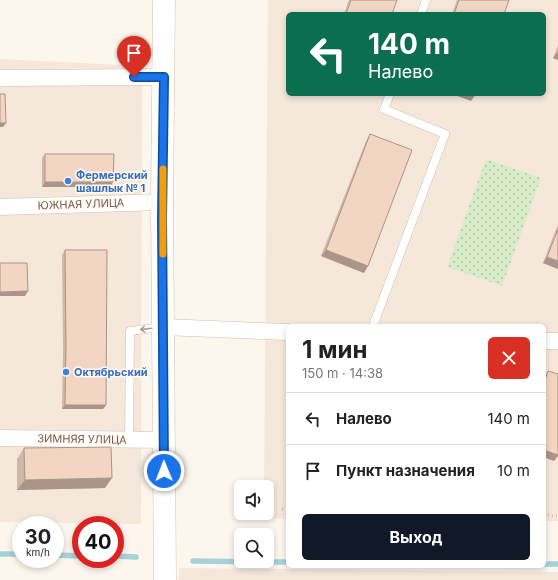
<!DOCTYPE html>
<html lang="ru">
<head>
<meta charset="utf-8">
<style>
	body { margin:0; font-family:Inter,sans-serif; background:#f6f6f6; color:#222; height:100vh; display:flex; flex-direction:column; font-size:15px; white-space:nowrap }
	* { box-sizing:border-box; margin:0 }
	p { font-size:13px; color:#767676 }
	.icon { flex:none; width:22px; height:22px; fill:none; stroke:currentColor; stroke-width:2; stroke-linecap:round; stroke-linejoin:round }
	.map { position:relative; flex:1; overflow:hidden }
	.side { position:absolute; left:286px; top:324px; width:260px; height:244px; display:flex; flex-direction:column; background:#fff; border-radius:6px; box-shadow:0 2px 6px #0003 }
	.side>* { flex:none }
	.hud { position:absolute; left:286px; top:12px; width:260px; height:84px; border-radius:6px; box-shadow:0 2px 6px #0003; background:#0b6e4f; color:#fff; overflow:hidden }
	.controls { position:absolute; left:234px; top:480px; display:grid; gap:8px }
	.controls a { display:grid; place-items:center; width:40px; height:40px; border-radius:6px; background:#fff; box-shadow:0 2px 6px #0003; font-size:20px }
	.speed { position:absolute; left:12px; top:516px; display:flex; gap:8px; font-size:20px; font-weight:700; text-align:center }
	.speed>* { display:grid; place-content:center; width:52px; height:52px; border-radius:50%; background:#fff; box-shadow:0 2px 6px #0003; line-height:1 }
	.speed small { font-size:10px; font-weight:400 }
	.speed .limit { border:6px solid #d22; background:#fff; color:#111 }
	.pin { position:absolute; display:grid; place-items:center; width:34px; height:34px; color:#fff; margin:-41px -17px; border-radius:50% 50% 50% 0; rotate:-45deg; box-shadow:0 0 4px #0007 }
	.pin .icon { rotate:45deg }
	.me { position:absolute; width:44px; margin:-22px; rotate:359deg; stroke-linejoin:round; filter:drop-shadow(0 0 3px #0008) }
	.turn { display:flex; align-items:center; gap:14px; height:84px; padding:0 16px; font-size:18px }
	.turn .icon { width:52px; height:52px; stroke-width:2.5 }
	.turn b { display:block; font-size:28px; line-height:34px }
	.round { display:grid; place-items:center; flex:none; width:42px; height:42px; border-radius:6px; background:#f6f6f6 }
	.overview { display:flex; align-items:center; justify-content:space-between; height:68px; padding:0 16px }
	h1 { font-size:24px; font-weight:700; line-height:30px }
	.cta { display:flex; gap:8px; margin-top:auto; padding:8px 16px }
	.cta a { flex:1; height:46px; border-radius:6px; background:#111827; color:#fff; font-size:16px; font-weight:700; line-height:46px; text-align:center }
	ul { padding:0; list-style:none }
	li { display:flex; align-items:center; gap:12px; height:52px; padding:0 16px; border-top:1px solid #e0e0e0 }
	li div { flex:1 }
	li b { display:block; font-size:15px }
	li em { font-style:normal }
	.map>svg:first-child { display:block }
	.residential { fill:#f5e8da; fill-rule:evenodd }
	.park { fill:url(#park-dots) }
	.lines { fill:none; stroke-linecap:round; stroke-linejoin:round }
	.stream { stroke:#a5d3da; stroke-width:5.5 }
	.lane-casing { stroke:#d1beb0; stroke-width:9 }
	.street-casing { stroke:#d1beb0; stroke-width:17 }
	.secondary-casing { stroke:#d6c0b0; stroke-width:23 }
	.path { stroke:#d9b8a5; stroke-width:2.5; stroke-dasharray:1 3; stroke-linecap:butt }
	.lane { stroke:#fff; stroke-width:8 }
	.street { stroke:#fff; stroke-width:16 }
	.secondary { stroke:#fff; stroke-width:22 }
	.wall { fill:#d1b7a8 }
	.shaded-wall { fill:#aa9588 }
	.building { fill:#f3d5c3; stroke:#aa9588 }
	.oneway { stroke:#af9d94 }
	.route-casing { stroke:#114b97; stroke-width:10 }
	.route { stroke:#1a73e8; stroke-width:7 }
	.slow { stroke:#f59e0b; stroke-width:7 }
	.shop-dot { fill:#3f7fe0; stroke:#fffaf3; stroke-width:1.5 }
	.labels { text-anchor:middle; stroke-width:3; stroke-linejoin:round; paint-order:stroke }
	.shop-label { font-size:11px; font-weight:bold; fill:#366cbe; stroke:#fffaf3; text-anchor:start }
	.street-label { font-size:11px; fill:#7a5c4d; stroke:#fffaf3 }
</style>
</head>
<body>
<div class="map">
<svg width="558" height="580" viewBox="0 0 558 580">
	<defs>
		<pattern id="park-dots" width="8" height="8" patternUnits="userSpaceOnUse"><rect width="8" height="8" fill="#d8ecc9"/><path d="M2 2h.1M6 6h.1" fill="none" stroke="#b4c2a5" stroke-width="1.8" stroke-linecap="round"/></pattern>
	</defs>
	<rect width="100%" height="100%" fill="#fdf6ec"/>
	<g class="residential">
		<path d="M268,0H558V521H544V326H288V519L263,518V513H267V487H264ZM288,14H544V94H288Z"/>
		<path d="M0,59L142,66L141,524L0,522Z"/>
		<path d="M179,568L558,572V580H179Z"/>
	</g>
	<path class="park" d="M486,159L541,178L502,286L447,267Z"/>
	<g class="lines">
		<g class="stream">
			<path d="M0,554H21"/>
			<path d="M55,555L81,556"/>
			<path d="M115,556L136,557"/>
			<path d="M193,561L288,562"/>
			<path d="M544,564H558"/>
		</g>
		<g class="lane-casing">
			<g id="lane">
				<path d="M421,14L426,0"/>
				<path d="M373,326L445,134L384,109L390,94"/>
				<path d="M129,440L130,331L162,327"/>
			</g>
		</g>
		<g class="street-casing">
			<g id="street">
				<path d="M0,78L164,77"/>
				<path d="M0,207L162,202"/>
				<path d="M163,327L288,332"/>
				<path d="M544,341H558"/>
				<path d="M0,438L164,440"/>
			</g>
		</g>
		<g class="secondary-casing">
			<path id="secondary" d="M164,0L162,202L165,580"/>
		</g>
		<g class="path">
			<path d="M282,509H288"/>
			<path d="M544,515L558,516"/>
		</g>
		<use href="#lane" class="lane"/>
		<use href="#street" class="street"/>
		<use href="#secondary" class="secondary"/>
	</g>
	<g class="wall">
		<path d="M349,0H397L392,14H344Z"/>
		<path d="M457,0H509L504,14H452Z"/>
		<path d="M558,45V60L553,58Z"/>
		<path d="M370,134L364,273L321,256L366,141Z"/>
		<path d="M45,154L113,182L110,187H42V158Z"/>
		<path d="M558,224V269L543,263Z"/>
		<path d="M65,250L106,405L103,409H62L63,349L62,255Z"/>
		<path d="M548,371L554,461L544,457V377Z"/>
		<path d="M24,448L105,488L17,490V459Z"/>
	</g>
	<g class="shaded-wall">
		<path d="M558,52V60L553,58Z"/>
		<path d="M452,94H476L471,101Z"/>
		<path d="M0,123H6L3,127H0Z"/>
		<path d="M45,182H113L110,187H42Z"/>
		<path d="M326,250L368,266L364,273L321,256Z"/>
		<path d="M547,257L558,261V269L543,263Z"/>
		<path d="M28,291L25,296H0V292Z"/>
		<path d="M65,405H106L103,409H62Z"/>
		<path d="M544,450L558,455V456L554,461L544,457Z"/>
		<path d="M112,478L105,488L17,490L25,480Z"/>
	</g>
	<g class="building">
		<path d="M351,0H397L392,14H346Z"/>
		<path d="M459,0H509L504,14H454Z"/>
		<path d="M0,94H5L6,123H0Z"/>
		<path d="M370,134L412,150L368,266L326,250Z"/>
		<path d="M45,154H114L113,182H45Z"/>
		<path d="M558,229V261L547,257Z"/>
		<path d="M65,250H107L106,405H65L66,344Z"/>
		<path d="M0,263H27L28,291L0,292Z"/>
		<path d="M548,371L558,374V455L544,450V383Z"/>
		<path d="M111,447L112,478L25,480L24,448Z"/>
	</g>
	<defs><path id="oneway-shaft" d="M-6 0H5M1.5-3L5.5 0L1.5 3" fill="none" stroke-width="1.6" stroke-linecap="round" stroke-linejoin="round"/></defs>
	<use class="oneway" href="#oneway-shaft" transform="translate(146 329) rotate(173)"/>
	<g class="lines">
		<g class="route-casing">
			<path id="route" d="M134,77H164L162,218L164,471"/>
		</g>
		<use href="#route" class="route"/>
		<path class="slow" d="M163,254V169"/>
	</g>
	<g class="shop-dot">
		<circle cx="68" cy="181" r="4"/>
		<circle cx="66" cy="372" r="4"/>
	</g>
	<g class="labels">
		<g class="shop-label">
			<text x="76" y="179">Фермерский<tspan x="76" dy="13">шашлык № 1</tspan></text>
			<text x="74" y="376">Октябрьский</text>
		</g>
		<g class="street-label">
			<text transform="translate(81 204) rotate(-2)" y="4">ЮЖНАЯ УЛИЦА</text>
			<text transform="translate(82 439) rotate(1)" y="4">ЗИМНЯЯ УЛИЦА</text>
		</g>
	</g>
</svg>
<div class="controls">
<a><svg class="icon" aria-label="sound" viewBox="0 0 24 24"><path d="M4 9h4l5-4v14l-5-4H4zM17 9q2 3 0 6"/></svg></a>
<a><svg class="icon" aria-label="search" viewBox="0 0 24 24"><circle cx="10" cy="10" r="6"/><path d="M15 15l6 6"/></svg></a>
</div>
<div class="speed"><div>30<small>km/h</small></div><div class="limit">40</div></div>
<div class="pin" style="left:134px;top:77px;background:#d93025"><svg class="icon" aria-label="arrive" viewBox="0 0 24 24"><path d="M6 21V4h12l-3 4 3 4H6"/></svg></div>
<svg class="me" style="left:164px;top:471px" viewBox="-20 -20 40 40"><circle r="17" fill="#1a73e8" stroke="#fff" stroke-width="3"/><path d="M0-11L8 9 0 5-8 9z" fill="#fff"/></svg>
<div class="hud">
<div class="turn"><svg class="icon" aria-label="left" viewBox="0 0 24 24"><path d="M17 20v-9H6M10 6l-5 5 5 5"/></svg><div><b>140 m</b>Налево</div></div>
</div>
<section class="side">
<div class="overview"><div><h1>1 мин</h1><p>150 m · 14:38</p></div><a class="round" style="background:#d93025;color:#fff"><svg class="icon" aria-label="close" viewBox="0 0 24 24"><path d="M6 6l12 12M18 6L6 18"/></svg></a></div>
<ul>
<li><svg class="icon" aria-label="left" viewBox="0 0 24 24"><path d="M17 20v-9H6M10 6l-5 5 5 5"/></svg><div><b>Налево</b></div><em>140 m</em></li>
<li><svg class="icon" aria-label="arrive" viewBox="0 0 24 24"><path d="M6 21V4h12l-3 4 3 4H6"/></svg><div><b>Пункт назначения</b></div><em>10 m</em></li>
</ul>
<div class="cta"><a>Выход</a></div>
</section>
</div>
</body>
</html>
